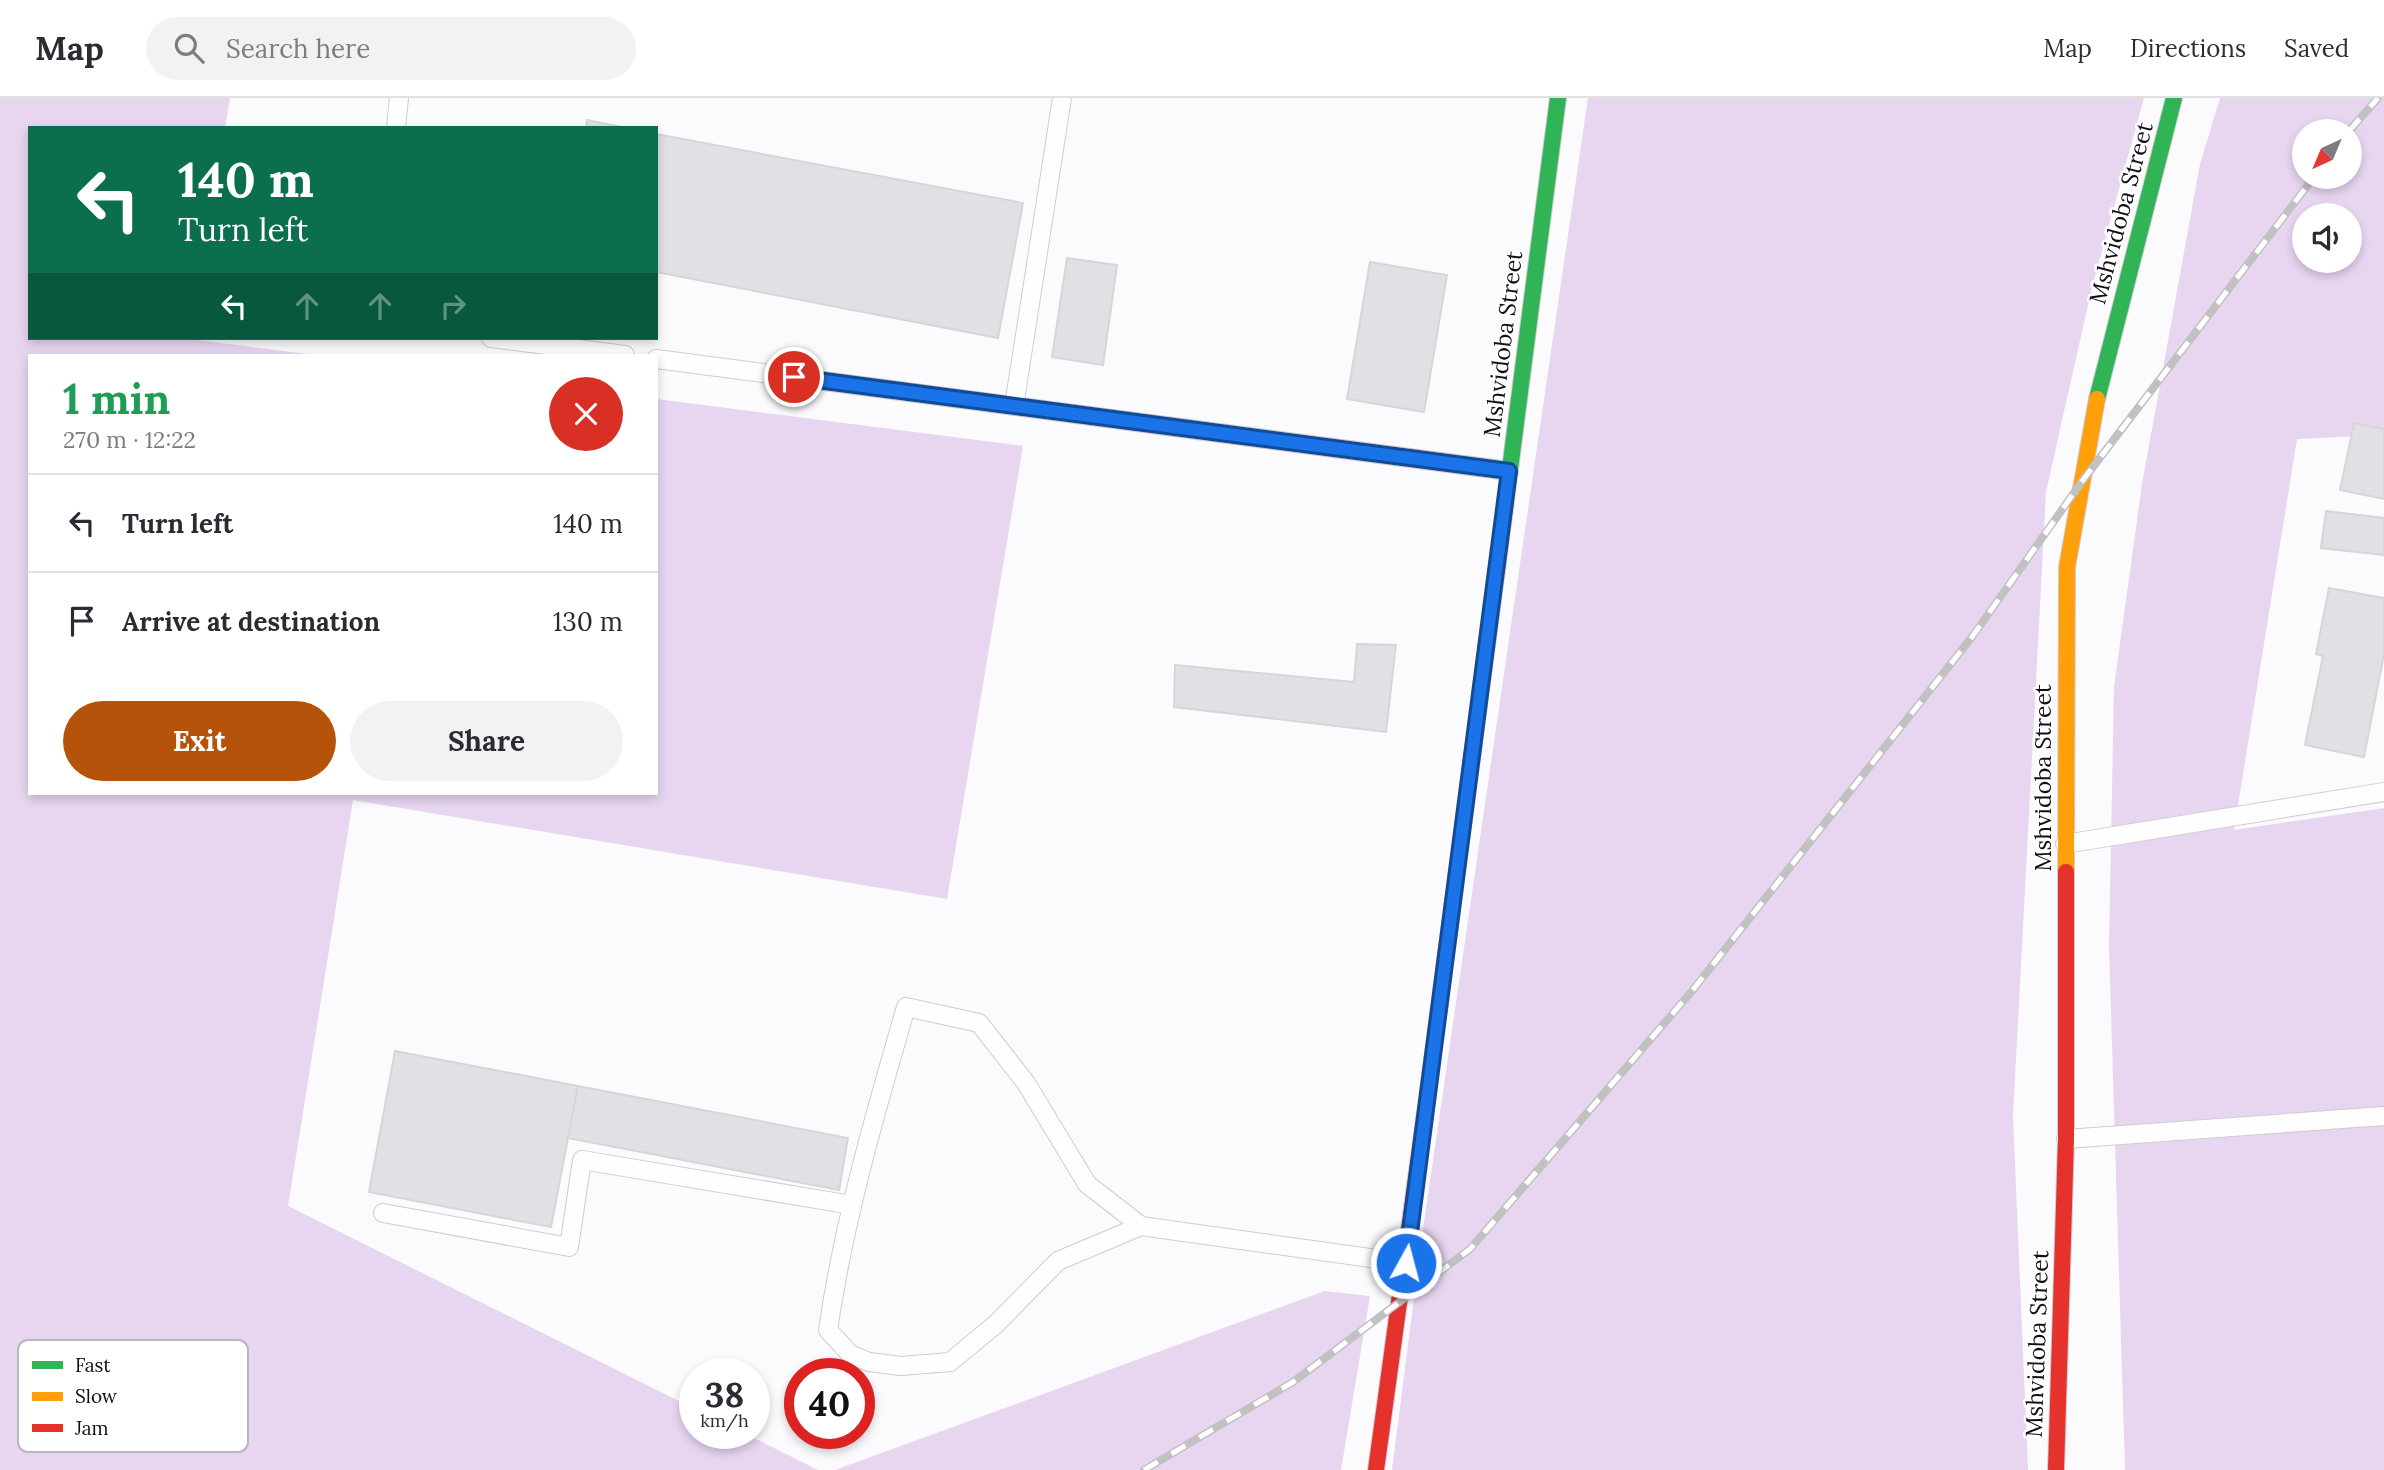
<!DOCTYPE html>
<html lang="en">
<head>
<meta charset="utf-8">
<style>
	body { margin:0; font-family:Lora,serif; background:#f2f2f3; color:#2b2b33; height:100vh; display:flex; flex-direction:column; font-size:26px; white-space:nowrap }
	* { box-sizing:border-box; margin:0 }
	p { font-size:23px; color:#7c7c81 }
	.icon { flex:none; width:38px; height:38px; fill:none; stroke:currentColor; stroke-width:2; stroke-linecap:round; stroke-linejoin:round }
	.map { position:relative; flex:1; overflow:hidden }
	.sheet { position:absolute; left:28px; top:256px; width:630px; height:441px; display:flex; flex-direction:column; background:#fff; border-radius:0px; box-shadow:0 4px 10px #0003 }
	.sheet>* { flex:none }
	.hud { position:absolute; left:28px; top:28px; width:630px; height:214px; border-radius:0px; box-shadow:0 4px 10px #0003; background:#0b6e4f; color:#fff; overflow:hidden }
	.needle { width:46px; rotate:224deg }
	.tools { position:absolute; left:2292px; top:21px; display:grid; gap:14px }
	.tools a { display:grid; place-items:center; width:70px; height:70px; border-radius:50%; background:#fff; box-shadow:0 4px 10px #0003; font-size:35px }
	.speed { position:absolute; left:679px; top:1260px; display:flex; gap:14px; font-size:35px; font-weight:700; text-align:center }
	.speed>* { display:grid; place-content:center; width:91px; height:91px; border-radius:50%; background:#fff; box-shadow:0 4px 10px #0003; line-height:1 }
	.speed small { font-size:18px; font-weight:400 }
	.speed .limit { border:10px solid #d22; background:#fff; color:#111 }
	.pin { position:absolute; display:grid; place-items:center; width:60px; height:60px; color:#fff; margin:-30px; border:4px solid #fff; border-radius:50%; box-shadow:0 2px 7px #0007 }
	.me { position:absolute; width:77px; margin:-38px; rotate:7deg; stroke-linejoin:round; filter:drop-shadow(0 0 5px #0008) }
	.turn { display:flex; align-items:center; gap:24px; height:147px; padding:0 35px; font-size:32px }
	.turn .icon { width:91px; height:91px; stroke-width:2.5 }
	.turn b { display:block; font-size:49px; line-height:60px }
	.lanes { display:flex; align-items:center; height:66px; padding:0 35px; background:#0003; justify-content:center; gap:35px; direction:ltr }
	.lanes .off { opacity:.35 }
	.round { display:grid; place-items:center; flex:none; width:74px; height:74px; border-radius:37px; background:#f2f2f3 }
	.headline { display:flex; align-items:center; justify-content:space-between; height:119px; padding:0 35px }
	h1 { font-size:42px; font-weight:700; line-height:52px; color:#1e9e55 }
	.button { display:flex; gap:14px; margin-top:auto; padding:14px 35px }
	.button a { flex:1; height:80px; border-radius:42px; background:#b45309; color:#fff; font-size:28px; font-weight:700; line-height:80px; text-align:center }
	.button a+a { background:#f2f2f3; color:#2b2b33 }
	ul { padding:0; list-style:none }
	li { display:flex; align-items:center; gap:21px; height:98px; padding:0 35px; border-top:2px solid #e1e1e2 }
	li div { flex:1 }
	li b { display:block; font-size:26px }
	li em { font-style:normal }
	header { display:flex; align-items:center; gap:42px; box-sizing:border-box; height:98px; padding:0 35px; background:#fff; border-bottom:2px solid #e1e1e2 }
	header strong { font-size:33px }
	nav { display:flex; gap:38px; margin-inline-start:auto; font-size:24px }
	.search { width:490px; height:63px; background:#f2f2f3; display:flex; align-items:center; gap:18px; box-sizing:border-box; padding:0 24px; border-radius:38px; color:#7c7c81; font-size:26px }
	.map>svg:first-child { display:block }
	.green { fill:#e8d6f1; fill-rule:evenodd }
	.building { fill:#e3e0e5; stroke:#d8d5d9; stroke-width:2 }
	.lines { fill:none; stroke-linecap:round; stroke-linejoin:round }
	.lane-casing { stroke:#cfccd1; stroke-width:20 }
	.fast-casing { stroke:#cfccd1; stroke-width:18 }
	.slow-casing { stroke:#cfccd1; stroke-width:18 }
	.jam-casing { stroke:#cfccd1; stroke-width:18 }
	.lane { stroke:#fefeff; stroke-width:18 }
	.fast { stroke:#30b455; stroke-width:16 }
	.slow { stroke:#ff9f0a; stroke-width:16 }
	.jam { stroke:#e5322d; stroke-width:16 }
	.rail-casing { stroke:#c1c1c1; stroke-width:8 }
	.rail { stroke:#fff; stroke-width:5; stroke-dasharray:16; stroke-linecap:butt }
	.route-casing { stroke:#114b97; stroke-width:18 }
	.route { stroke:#1a73e8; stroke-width:12 }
	.labels { text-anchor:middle; stroke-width:5; stroke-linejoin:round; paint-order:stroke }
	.street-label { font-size:23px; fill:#120e15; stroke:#fff }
	.key { fill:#fff; stroke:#b8b7b9; stroke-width:2 }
	.key-label { font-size:19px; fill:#120e15 }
</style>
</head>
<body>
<header>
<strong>Map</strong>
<div class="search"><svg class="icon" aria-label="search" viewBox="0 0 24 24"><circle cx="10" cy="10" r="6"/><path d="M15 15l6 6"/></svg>Search here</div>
<nav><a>Map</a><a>Directions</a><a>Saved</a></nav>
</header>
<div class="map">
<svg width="2384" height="1372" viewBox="0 0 2384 1372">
	<rect width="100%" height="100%" fill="#fbfafc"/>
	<g class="green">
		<path d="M0,0H230L225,30H30V240H197V242L314,257H30V695H656V301L1023,348L947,801L353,702L288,1108L695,1311V1335H744L818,1372H0Z"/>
		<path d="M1588,0H2144L2092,189L2046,394L2013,1018L2028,1372H1392L1421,1145Z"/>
		<path d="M2220,0H2384V337L2297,341L2234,732L2384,710V1372H2125L2109,848L2114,589L2142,386L2200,66ZM2305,33H2350V79H2305ZM2305,117H2350V163H2305Z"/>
		<path d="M1325,1193L1370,1198L1341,1372H835Z"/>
	</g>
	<g class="building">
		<path d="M587,22L626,30H586Z"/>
		<path d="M656,36L1023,105L998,240L656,174Z"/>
		<path d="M1067,160L1117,167L1103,267L1052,259Z"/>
		<path d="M1370,164L1447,177L1424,314L1347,301Z"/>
		<path d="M2354,325L2384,331V401L2340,392Z"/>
		<path d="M2326,413L2384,420V457L2321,450Z"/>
		<path d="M2329,490L2384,500V556L2364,659L2305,647L2323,558L2316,556Z"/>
		<path d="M1357,546L1396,547L1386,634L1174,609L1175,567L1354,584Z"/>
		<path d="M395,953L578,988L551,1129L369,1094Z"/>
		<path d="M578,988L848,1040L839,1092L568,1040Z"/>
	</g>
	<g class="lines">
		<g class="lane-casing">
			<g id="lane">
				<path d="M396,30L399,0"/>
				<path d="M491,240L625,257"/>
				<path d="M656,261L1509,373"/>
				<path d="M1014,308L1062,0"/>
				<path d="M2065,746L2384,694"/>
				<path d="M2066,1041L2384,1018"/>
				<path d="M383,1115L569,1149L582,1062L852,1107"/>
				<path d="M1141,1128L1058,1163L996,1226L950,1264L901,1268L869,1264L850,1256L828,1232C844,1122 875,1016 906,909L979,925L1026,985L1087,1086L1141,1128L1406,1165"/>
			</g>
		</g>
		<g class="fast-casing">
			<g id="fast">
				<path d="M2097,301L2174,0"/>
				<path d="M1503,425L1558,0"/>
			</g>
		</g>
		<g class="slow-casing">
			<g id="slow">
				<path d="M2066,774L2067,469L2097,301"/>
				<path d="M1429,986L1503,425"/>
			</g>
		</g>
		<g class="jam-casing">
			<g id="jam">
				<path d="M1376,1372L1429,986"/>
				<path d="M2056,1372L2066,1041V774"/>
			</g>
		</g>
		<use href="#lane" class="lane"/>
		<use href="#fast" class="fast"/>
		<use href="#slow" class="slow"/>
		<use href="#jam" class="jam"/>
		<g class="rail-casing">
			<g id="rail">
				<path d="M2349,33L2378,0"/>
				<path d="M1144,1372L1293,1284L1470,1151L1692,893L1972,539L2083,382L2314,79"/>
			</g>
		</g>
		<use href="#rail" class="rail"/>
	</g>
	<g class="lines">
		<g class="route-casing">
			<path id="route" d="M794,279L1509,373L1406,1165"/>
		</g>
		<use href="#route" class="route"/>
	</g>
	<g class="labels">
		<g class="street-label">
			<text transform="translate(2121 115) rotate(-75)" y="8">Mshvidoba Street</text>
			<text transform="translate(1503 246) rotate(-83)" y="8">Mshvidoba Street</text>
			<text transform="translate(2043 680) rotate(-90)" y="8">Mshvidoba Street</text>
			<text transform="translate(2037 1246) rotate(-88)" y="8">Mshvidoba Street</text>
		</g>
	</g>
	<rect x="18" y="1242" width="230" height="112" rx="10" class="key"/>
	<rect x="32" y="1263" width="31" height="8" fill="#30b455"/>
	<rect x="32" y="1294" width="31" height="9" fill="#ff9f0a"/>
	<rect x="32" y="1326" width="31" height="8" fill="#e5322d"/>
	<g class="key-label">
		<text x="75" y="1274">Fast</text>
		<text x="75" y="1305">Slow</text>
		<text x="75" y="1337">Jam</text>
	</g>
</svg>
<div class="tools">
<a><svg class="needle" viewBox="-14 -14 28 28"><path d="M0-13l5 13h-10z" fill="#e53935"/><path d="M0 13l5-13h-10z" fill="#7c7c81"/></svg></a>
<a><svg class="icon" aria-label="sound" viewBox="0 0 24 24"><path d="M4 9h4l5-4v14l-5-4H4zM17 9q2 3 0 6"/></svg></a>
</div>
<div class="speed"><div>38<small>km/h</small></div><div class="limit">40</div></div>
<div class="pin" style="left:794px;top:279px;background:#d93025"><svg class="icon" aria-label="arrive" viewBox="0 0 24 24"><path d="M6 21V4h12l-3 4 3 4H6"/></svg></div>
<svg class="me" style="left:1406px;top:1165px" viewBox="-20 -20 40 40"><circle r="17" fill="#1a73e8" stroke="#fff" stroke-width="3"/><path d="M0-11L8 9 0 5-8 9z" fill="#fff"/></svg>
<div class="hud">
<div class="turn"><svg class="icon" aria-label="left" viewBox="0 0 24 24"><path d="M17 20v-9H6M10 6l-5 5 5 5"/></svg><div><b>140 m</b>Turn left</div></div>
<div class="lanes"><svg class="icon" aria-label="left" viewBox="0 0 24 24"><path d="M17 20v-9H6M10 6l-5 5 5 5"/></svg><svg class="icon off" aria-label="ahead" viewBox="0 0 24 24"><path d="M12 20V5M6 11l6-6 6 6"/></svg><svg class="icon off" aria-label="ahead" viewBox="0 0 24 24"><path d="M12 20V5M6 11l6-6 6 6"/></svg><svg class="icon off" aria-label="right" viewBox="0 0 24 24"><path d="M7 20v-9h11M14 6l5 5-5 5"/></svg></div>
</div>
<section class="sheet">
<div class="headline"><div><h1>1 min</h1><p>270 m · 12:22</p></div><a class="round" style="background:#d93025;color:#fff"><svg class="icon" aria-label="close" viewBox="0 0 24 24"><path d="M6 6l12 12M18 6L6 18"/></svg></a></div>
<ul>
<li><svg class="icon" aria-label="left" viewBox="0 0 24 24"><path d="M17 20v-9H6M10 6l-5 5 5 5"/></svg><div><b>Turn left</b></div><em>140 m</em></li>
<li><svg class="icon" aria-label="arrive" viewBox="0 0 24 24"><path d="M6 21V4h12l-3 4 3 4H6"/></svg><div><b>Arrive at destination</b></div><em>130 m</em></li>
</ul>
<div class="button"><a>Exit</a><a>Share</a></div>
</section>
</div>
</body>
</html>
